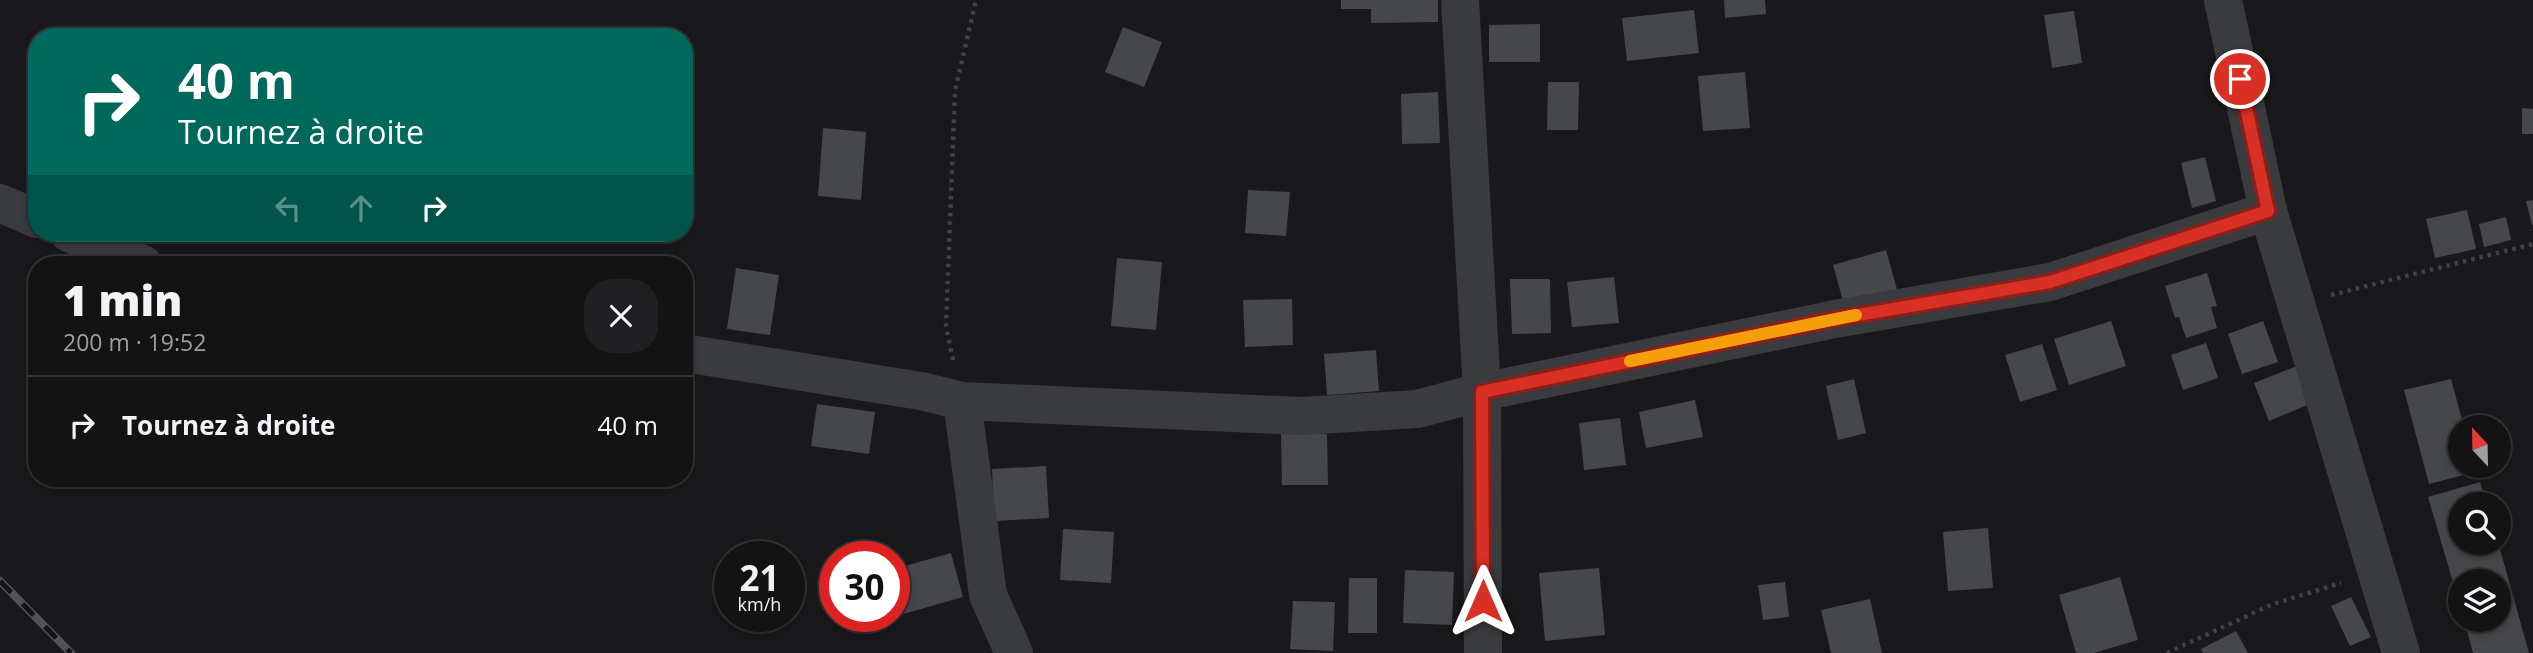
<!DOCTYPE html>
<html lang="fr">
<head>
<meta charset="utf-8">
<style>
	body { margin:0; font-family:"Open Sans",sans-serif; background:#202022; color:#f1f3f6; height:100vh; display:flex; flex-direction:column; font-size:26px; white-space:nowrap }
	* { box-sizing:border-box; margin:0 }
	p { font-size:23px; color:#9d9ea0 }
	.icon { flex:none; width:38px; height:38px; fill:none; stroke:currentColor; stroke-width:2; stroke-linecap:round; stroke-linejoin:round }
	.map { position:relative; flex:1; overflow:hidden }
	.drawer { position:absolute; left:28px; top:256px; width:665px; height:231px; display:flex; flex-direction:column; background:#131314; border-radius:28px; box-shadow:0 4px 10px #0003,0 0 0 2px #323234 }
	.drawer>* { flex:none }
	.banner { position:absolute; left:28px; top:28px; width:665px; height:214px; border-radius:28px; box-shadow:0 4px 10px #0003,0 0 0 2px #323234; background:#00695c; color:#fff; overflow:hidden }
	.needle { width:46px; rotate:338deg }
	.tools { position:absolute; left:2448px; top:415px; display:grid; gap:14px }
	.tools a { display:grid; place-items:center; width:63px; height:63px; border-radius:50%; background:#131314; box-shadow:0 4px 10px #0003,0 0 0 2px #323234; font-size:35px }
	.speed { position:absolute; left:714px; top:541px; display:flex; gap:14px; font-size:35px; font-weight:700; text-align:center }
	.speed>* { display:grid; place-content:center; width:91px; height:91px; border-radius:50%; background:#131314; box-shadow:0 4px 10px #0003,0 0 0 2px #323234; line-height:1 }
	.speed small { font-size:18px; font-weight:400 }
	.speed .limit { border:10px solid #d22; background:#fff; color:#111 }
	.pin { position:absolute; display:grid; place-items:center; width:60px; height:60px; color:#fff; margin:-30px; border:4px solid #fff; border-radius:50%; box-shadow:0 2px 7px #0007 }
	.me { position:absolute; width:77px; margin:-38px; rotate:0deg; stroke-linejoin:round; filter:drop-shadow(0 0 5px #0008) }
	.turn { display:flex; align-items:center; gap:24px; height:147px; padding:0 35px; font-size:32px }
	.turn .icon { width:91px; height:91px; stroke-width:2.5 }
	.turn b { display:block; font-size:49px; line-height:60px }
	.lanes { display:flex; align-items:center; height:66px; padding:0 35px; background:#0003; justify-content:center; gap:35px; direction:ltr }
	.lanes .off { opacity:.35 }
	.round { display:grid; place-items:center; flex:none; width:74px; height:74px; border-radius:28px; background:#202022 }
	.headline { display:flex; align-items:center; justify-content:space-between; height:119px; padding:0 35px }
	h1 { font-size:42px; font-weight:800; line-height:52px }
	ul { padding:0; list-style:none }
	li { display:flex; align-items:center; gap:21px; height:98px; padding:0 35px; border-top:2px solid #323234 }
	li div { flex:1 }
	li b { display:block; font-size:26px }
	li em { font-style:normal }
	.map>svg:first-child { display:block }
	.building { fill:#46474b }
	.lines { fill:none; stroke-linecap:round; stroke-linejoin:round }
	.path { stroke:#404246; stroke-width:4.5; stroke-dasharray:3.5 5; stroke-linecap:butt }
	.street { stroke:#3a3b3f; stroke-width:38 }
	.rail-casing { stroke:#515358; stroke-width:8 }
	.rail { stroke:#141416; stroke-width:5; stroke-dasharray:16; stroke-linecap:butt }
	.route-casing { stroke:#8d1f18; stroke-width:18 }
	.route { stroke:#d93025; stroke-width:12 }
	.slow { stroke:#f59e0b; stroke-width:12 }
</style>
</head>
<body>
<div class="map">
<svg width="2533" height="653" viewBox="0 0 2533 653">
	<rect width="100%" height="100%" fill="#19191b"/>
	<g class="building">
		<path d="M1341,0H1438V22L1371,23V9H1341Z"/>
		<path d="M1724,0H1765L1766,14L1725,18Z"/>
		<path d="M1694,10L1699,53L1627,61L1622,18Z"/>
		<path d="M2074,11L2082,63L2052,68L2044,15Z"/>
		<path d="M1540,24V62H1489V25Z"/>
		<path d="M1123,27L1162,42L1144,87L1105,72Z"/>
		<path d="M1745,72L1750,128L1703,131L1698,76Z"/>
		<path d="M1548,82H1579L1578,130H1547Z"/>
		<path d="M1438,92L1440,143L1402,144L1401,94Z"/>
		<path d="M684,100H689L688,133H684Z"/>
		<path d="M2522,108L2533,109V134H2522Z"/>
		<path d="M823,128L866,132L861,200L818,196Z"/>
		<path d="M2205,157L2216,201L2192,208L2181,163Z"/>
		<path d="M1248,190L1290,192L1286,236L1245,233Z"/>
		<path d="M2533,200V225H2532L2526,201Z"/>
		<path d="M2467,210L2476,249L2435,258L2426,219Z"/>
		<path d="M2506,217L2511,240L2484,247L2479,224Z"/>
		<path d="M1886,250L1898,293L1845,308L1833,265Z"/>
		<path d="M1117,258L1162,262L1156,330L1111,326Z"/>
		<path d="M736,268L779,275L770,335L727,329Z"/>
		<path d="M2207,273L2217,306L2211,307L2217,328L2186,338L2179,317L2175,318L2165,286Z"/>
		<path d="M1614,277L1619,323L1572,327L1567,282Z"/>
		<path d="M1510,279H1550L1551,333L1512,334Z"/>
		<path d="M1292,299L1293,345L1245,347L1243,300Z"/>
		<path d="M2111,321L2126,366L2069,385L2054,339Z"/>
		<path d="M2263,321L2278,362L2242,374L2228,334Z"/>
		<path d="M2206,343L2218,378L2183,390L2171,355Z"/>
		<path d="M2042,344L2057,390L2020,402L2005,355Z"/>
		<path d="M1376,350L1379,391L1327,395L1324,354Z"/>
		<path d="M2297,366L2312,403L2269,421L2254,383Z"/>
		<path d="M1854,379L1866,433L1838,440L1826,386Z"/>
		<path d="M2451,379L2464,427H2460V466H2473L2475,472L2429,484L2404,390Z"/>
		<path d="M1695,400L1703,437L1646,448L1639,412Z"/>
		<path d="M817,404L875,412L869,454L811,446Z"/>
		<path d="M1620,418L1626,465L1584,470L1579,423Z"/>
		<path d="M1281,434H1327L1328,485H1282Z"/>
		<path d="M1046,466L1049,518L994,521L992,469Z"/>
		<path d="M2480,482L2487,504H2460V542H2498L2529,653H2473L2464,620H2499V581H2460V606L2428,497Z"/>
		<path d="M1988,528L1993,588L1948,591L1943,532Z"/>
		<path d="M1063,529L1114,532L1111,583L1060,580Z"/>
		<path d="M951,553L963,597L900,615L894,593V569Z"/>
		<path d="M1599,568L1605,635L1545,641L1539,573Z"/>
		<path d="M1405,570L1454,572L1452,625L1403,623Z"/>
		<path d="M2120,577L2138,640L2094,653H2076L2059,595Z"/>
		<path d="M1349,578H1377V633H1348Z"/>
		<path d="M1785,582L1789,617L1763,620L1758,585Z"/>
		<path d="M2351,597L2371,637L2350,646L2331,606Z"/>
		<path d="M1870,599L1882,653H1831L1821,610Z"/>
		<path d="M1293,601L1335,602L1333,651L1290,649Z"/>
		<path d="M2236,631L2248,653H2203L2201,649Z"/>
	</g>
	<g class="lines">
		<g class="path">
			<path d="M2331,295L2533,244"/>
			<path d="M953,360L946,326L955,91L976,0"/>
			<path d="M2167,653L2273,604L2341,583"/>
		</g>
		<g class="street">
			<path d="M1460,0L1482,392L1483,653"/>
			<path d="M0,203L37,219"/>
			<path d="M2268,211L2401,653"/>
			<path d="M69,233L143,264"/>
			<path d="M684,353L921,391L962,401L1302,416L1417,409L1482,392L1835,319L2050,282L2268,211L2223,0"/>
			<path d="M962,401L988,595L1014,653"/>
		</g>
		<g class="rail-casing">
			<path id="rail" d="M0,581L71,653"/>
		</g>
		<use href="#rail" class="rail"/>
	</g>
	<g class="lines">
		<g class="route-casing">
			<path id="route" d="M1483,601L1482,392L1835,319L2050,282L2268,211L2240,79"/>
		</g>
		<use href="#route" class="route"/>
		<path class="slow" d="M1630,361L1856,315"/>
	</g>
</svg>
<div class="tools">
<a><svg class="needle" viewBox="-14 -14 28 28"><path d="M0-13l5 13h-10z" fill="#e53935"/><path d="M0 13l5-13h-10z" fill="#9d9ea0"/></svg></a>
<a><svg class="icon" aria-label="search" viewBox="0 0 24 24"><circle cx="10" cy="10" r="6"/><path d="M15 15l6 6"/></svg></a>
<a><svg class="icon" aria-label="layers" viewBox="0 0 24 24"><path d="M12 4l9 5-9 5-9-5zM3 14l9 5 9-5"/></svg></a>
</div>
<div class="speed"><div>21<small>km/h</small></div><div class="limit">30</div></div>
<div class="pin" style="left:2240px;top:79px;background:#d93025"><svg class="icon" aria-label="arrive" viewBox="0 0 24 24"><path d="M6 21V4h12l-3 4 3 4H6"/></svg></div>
<svg class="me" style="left:1483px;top:601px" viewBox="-20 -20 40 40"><path d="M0-17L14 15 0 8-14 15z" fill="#d93025" stroke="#fff" stroke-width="4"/></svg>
<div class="banner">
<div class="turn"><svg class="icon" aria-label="right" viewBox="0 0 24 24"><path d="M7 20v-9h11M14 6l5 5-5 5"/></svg><div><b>40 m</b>Tournez à droite</div></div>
<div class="lanes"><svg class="icon off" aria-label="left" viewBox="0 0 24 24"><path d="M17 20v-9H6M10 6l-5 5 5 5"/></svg><svg class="icon off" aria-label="ahead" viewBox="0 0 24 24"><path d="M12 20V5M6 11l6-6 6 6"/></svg><svg class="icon" aria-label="right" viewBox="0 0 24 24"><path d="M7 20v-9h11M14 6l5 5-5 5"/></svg></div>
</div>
<section class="drawer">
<div class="headline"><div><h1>1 min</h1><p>200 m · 19:52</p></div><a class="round"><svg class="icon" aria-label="close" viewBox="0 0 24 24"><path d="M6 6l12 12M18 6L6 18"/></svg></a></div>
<ul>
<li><svg class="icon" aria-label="right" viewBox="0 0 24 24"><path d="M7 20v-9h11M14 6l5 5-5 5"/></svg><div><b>Tournez à droite</b></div><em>40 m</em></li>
</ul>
</section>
</div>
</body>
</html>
